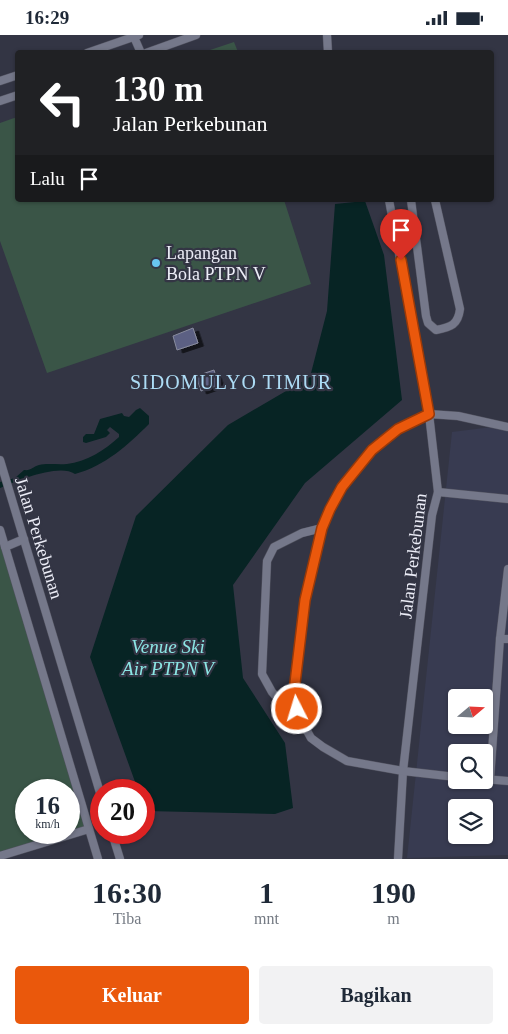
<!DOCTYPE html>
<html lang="id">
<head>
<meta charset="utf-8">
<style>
	body { margin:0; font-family:Georgia,serif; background:#f2f2f3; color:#1f2937; height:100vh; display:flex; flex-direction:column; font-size:19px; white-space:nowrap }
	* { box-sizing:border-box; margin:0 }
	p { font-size:16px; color:#747a83 }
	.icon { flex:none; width:28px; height:28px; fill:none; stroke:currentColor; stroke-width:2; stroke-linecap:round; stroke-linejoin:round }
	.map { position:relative; height:824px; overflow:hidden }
	.drawer { display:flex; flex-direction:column; background:#fff; flex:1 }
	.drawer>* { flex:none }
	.top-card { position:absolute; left:15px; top:15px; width:479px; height:152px; border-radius:5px; box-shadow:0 1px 4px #0004; background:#202124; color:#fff; overflow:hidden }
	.needle { width:32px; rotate:71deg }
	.fabs { position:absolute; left:448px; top:654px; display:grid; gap:10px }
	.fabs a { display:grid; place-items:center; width:45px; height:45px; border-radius:5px; background:#fff; box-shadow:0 1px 4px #0004; font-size:25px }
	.speed { position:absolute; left:15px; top:744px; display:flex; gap:10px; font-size:25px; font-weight:700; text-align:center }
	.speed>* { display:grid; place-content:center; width:65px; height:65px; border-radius:50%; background:#fff; box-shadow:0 1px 4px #0004; line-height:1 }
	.speed small { font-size:12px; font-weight:400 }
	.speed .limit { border:8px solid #d22; background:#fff; color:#111 }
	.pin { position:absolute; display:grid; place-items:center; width:42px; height:42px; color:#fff; margin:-51px -21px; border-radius:50% 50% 50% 0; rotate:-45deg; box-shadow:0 0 5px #0007 }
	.pin .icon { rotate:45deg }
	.me { position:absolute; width:55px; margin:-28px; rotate:355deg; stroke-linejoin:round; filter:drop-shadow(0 0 4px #0008) }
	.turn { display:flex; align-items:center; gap:18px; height:105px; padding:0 15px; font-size:22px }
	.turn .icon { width:65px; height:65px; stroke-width:2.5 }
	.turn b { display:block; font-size:35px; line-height:42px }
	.then { display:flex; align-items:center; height:48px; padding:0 15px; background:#0003; gap:10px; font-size:19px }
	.eta { display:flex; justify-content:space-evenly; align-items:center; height:85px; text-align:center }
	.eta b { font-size:30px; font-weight:700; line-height:35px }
	.primary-button { display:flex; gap:10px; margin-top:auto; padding:10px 15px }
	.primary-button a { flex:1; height:58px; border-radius:5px; background:#ea580c; color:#fff; font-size:20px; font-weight:700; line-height:58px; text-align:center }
	.primary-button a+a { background:#f2f2f3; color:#1f2937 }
	.status { display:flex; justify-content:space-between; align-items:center; height:35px; padding:0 25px; background:#fff; direction:ltr }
	.status svg { height:14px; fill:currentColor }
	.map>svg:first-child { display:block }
	.built { fill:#383b51; fill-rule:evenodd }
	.green { fill:#3a5547; fill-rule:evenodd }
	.water { fill:#072424 }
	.building { fill:#5b6083; stroke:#898c9e; filter:url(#shadow) }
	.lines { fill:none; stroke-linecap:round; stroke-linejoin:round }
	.lane-casing { stroke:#51525f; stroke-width:9 }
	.lane { stroke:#75788a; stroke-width:8 }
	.route-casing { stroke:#983908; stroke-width:12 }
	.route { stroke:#ea580c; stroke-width:9 }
	.poi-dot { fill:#68c4f0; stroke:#333544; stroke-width:2 }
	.labels { text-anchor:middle; stroke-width:4.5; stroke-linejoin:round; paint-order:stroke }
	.poi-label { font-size:18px; fill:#ecedf7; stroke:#333544; text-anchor:start }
	.street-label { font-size:18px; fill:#ecedf7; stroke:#333544 }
	.water-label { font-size:19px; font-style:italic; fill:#8be5e4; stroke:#333544 }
	.quarter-label { font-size:20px; letter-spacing:1px; fill:#addcf5; stroke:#333544 }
</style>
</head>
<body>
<div class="status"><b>16:29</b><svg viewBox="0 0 49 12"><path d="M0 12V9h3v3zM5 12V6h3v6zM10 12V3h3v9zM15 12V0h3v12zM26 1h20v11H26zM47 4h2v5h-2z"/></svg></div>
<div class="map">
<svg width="508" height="824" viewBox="0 0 508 824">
	<defs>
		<filter id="shadow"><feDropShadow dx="5.5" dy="3" stdDeviation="0" flood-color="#0009"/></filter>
	</defs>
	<rect width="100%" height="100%" fill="#333544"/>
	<path class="built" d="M508,390V820L407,823L452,397ZM456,662H484V690H456ZM456,718H484V745H456ZM456,772H484V800H456Z"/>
	<g class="green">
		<path d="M234,7L238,17H204Z"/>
		<path d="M17,82L18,165H284L311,249L47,338L0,206V88Z"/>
		<path d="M0,501L89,794L0,821ZM26,755H69V798H26Z"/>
	</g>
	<g class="water">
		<path d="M365,166L384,220L402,365L305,448L233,550L243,643L285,708L293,773L275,779L146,776L144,770V755H138L90,622L136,481L228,390L310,342L327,276L335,169Z"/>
		<path d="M140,373L149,381V389C128,410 105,431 75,439C59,428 17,446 0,453V447L15,443L24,435C31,436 32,432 39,430C47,428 58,430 67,429C86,427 105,415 119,402V399L110,392L107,395L110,398L106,402L86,408L83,407V402L86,399H94L100,384L122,378L124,381L129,382L136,375Z"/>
	</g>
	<g class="building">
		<path d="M193,293L198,308L177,315L173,301Z"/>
		<path d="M214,335L219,350L201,356L196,341Z"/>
	</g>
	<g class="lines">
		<g class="lane-casing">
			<g id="lane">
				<path d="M327,0L328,18"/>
				<path d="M134,2L141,18"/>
				<path d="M87,18L139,0"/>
				<path d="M146,18L196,0"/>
				<path d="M0,46L18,40"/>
				<path d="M0,66L18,60"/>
				<path d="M389,165L429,379L438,457L432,480L403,736L398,824"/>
				<path d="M411,165L426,281L428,288L436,295C451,292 458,290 460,274L435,165"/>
				<path d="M0,425L101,761"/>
				<path d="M438,457L508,464"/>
				<path d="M0,495L98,824"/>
				<path d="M5,512L24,504"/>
				<path d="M500,604L508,534"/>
				<path d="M297,673L279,665L272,657L262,639L267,526L274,512L302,498L322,493"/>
				<path d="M456,742L403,736L347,726L323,712L311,703L302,687L297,673L295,648L305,565L322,493L330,474L342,452L372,415L398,394L429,379L458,381L508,392"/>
				<path d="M484,744L508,746"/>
				<path d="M490,745L500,604H508"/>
				<path d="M112,798L120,824"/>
				<path d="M0,821L89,794"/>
			</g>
		</g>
		<use href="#lane" class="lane"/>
	</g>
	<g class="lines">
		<g class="route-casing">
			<path id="route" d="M297,674L295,648L305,565L322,493L330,474L342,452L372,415L398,394L429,379L401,225"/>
		</g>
		<use href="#route" class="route"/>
	</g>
	<circle class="poi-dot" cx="156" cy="228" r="5"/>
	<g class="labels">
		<g class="poi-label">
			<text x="166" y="224">Lapangan<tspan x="166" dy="21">Bola PTPN V</tspan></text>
		</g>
		<g class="street-label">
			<text transform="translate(39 503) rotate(73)" y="6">Jalan Perkebunan</text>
			<text transform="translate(413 521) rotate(-83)" y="6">Jalan Perkebunan</text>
		</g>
		<g class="water-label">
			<text x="168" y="618">Venue Ski<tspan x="168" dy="22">Air PTPN V</tspan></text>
		</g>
		<g class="quarter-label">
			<text x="231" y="354">SIDOMULYO TIMUR</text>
		</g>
	</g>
</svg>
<div class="fabs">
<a><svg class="needle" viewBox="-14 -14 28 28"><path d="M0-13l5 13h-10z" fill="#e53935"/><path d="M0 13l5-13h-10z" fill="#747a83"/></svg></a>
<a><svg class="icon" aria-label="search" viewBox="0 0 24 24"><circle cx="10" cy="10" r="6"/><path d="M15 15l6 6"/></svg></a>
<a><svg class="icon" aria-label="layers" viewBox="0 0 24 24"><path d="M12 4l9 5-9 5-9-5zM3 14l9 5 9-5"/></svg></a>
</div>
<div class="speed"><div>16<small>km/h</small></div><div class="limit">20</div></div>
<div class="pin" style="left:401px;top:225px;background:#d93025"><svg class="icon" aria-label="arrive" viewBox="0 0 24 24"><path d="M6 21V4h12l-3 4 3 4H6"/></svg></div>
<svg class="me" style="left:297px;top:674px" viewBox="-20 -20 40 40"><circle r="17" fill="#ea580c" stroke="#fff" stroke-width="3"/><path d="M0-11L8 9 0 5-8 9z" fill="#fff"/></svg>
<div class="top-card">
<div class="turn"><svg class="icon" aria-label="left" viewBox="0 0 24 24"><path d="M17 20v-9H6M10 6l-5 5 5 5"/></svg><div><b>130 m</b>Jalan Perkebunan</div></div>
<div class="then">Lalu<svg class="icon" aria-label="arrive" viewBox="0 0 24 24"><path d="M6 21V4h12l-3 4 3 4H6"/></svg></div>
</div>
</div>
<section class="drawer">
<div class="eta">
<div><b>16:30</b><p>Tiba</p></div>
<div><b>1</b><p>mnt</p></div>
<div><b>190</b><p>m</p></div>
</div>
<div class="primary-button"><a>Keluar</a><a>Bagikan</a></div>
</section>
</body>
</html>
